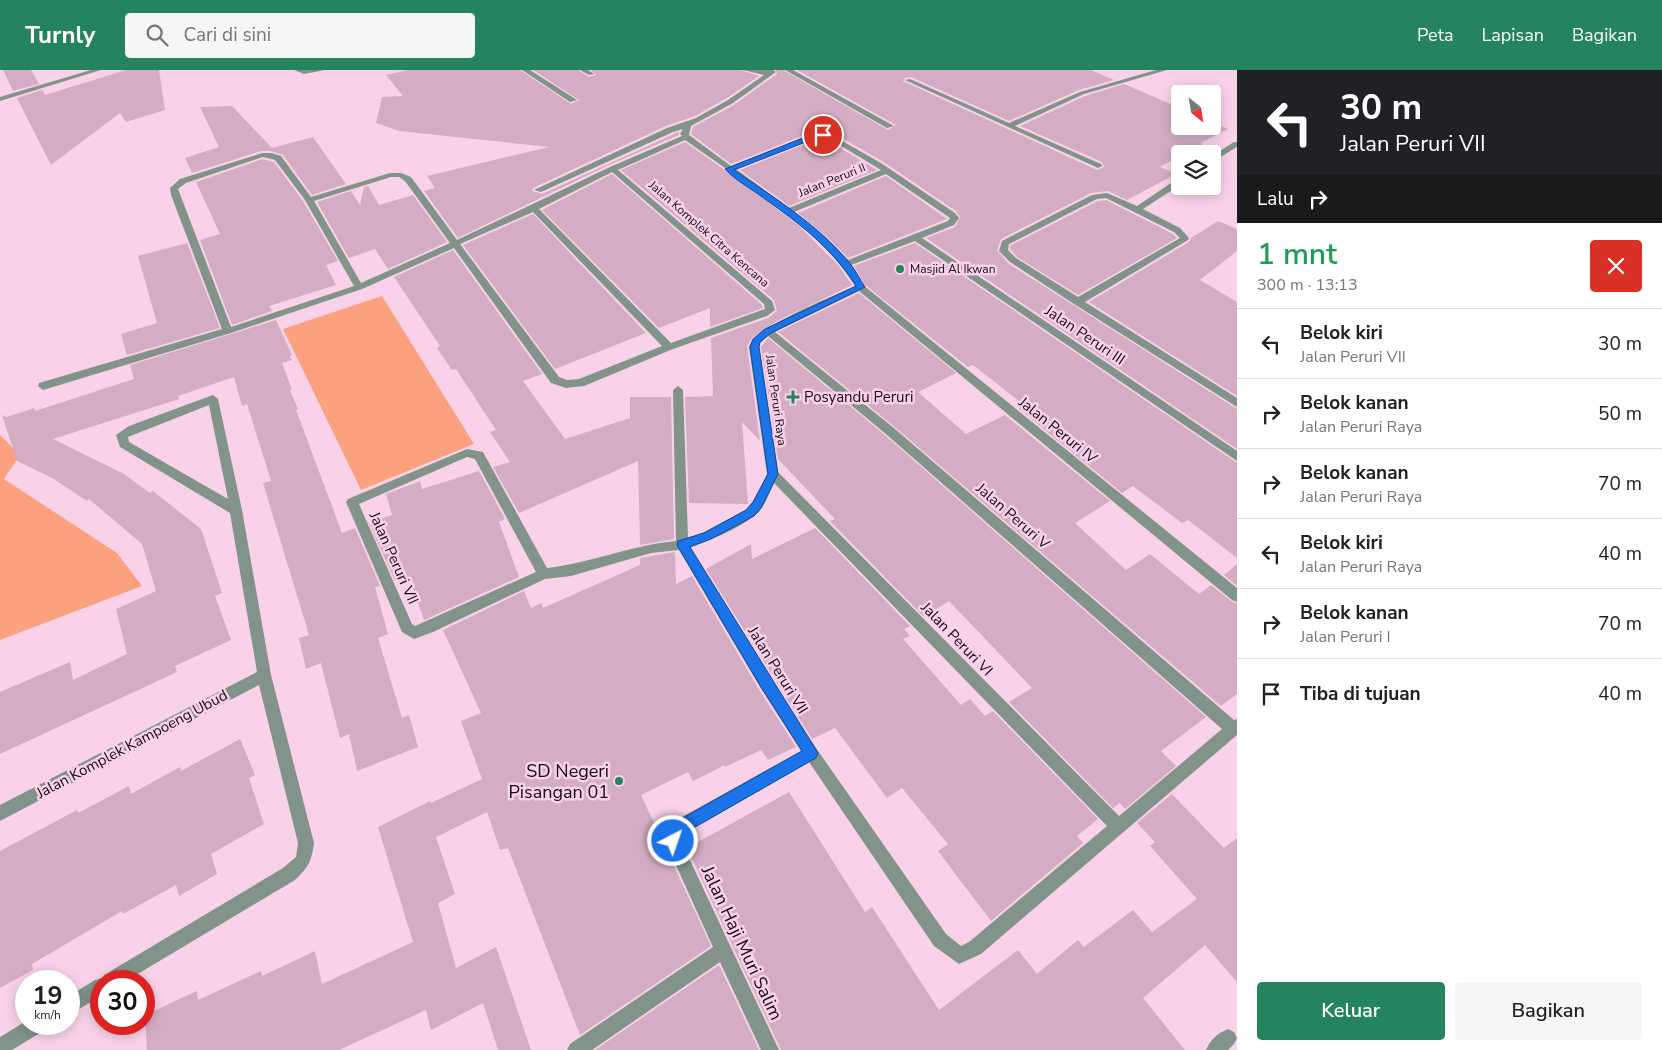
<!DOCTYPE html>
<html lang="id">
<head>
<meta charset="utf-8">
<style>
	body { margin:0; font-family:"Nunito Sans",sans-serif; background:#f6f6f6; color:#222; height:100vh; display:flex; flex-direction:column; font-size:19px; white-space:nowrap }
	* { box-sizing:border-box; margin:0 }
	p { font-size:16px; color:#767676 }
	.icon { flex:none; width:28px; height:28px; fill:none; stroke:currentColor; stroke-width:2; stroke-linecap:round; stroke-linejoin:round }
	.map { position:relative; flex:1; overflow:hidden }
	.details { display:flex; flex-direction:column; background:#fff; width:425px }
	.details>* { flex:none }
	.guide { background:#202124; color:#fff; overflow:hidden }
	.needle { width:32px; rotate:150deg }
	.tools { position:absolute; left:1171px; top:15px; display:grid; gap:10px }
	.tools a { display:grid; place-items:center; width:50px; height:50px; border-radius:5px; background:#fff; box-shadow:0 2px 12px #0003; font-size:25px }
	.speed { position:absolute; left:15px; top:900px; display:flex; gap:10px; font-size:25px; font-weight:700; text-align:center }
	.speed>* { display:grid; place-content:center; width:65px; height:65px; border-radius:50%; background:#fff; box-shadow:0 2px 12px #0003; line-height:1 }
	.speed small { font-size:12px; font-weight:400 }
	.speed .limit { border:8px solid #d22; background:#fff; color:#111 }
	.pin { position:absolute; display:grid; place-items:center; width:42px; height:42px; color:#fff; margin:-21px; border:2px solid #fff; border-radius:50%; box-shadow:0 1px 5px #0007 }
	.me { position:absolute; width:55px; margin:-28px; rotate:41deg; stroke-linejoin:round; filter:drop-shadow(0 0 4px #0008) }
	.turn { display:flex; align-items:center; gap:18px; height:105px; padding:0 20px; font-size:22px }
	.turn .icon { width:65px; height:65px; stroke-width:2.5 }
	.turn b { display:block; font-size:35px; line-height:42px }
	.then { display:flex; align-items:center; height:48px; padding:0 20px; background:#0003; gap:10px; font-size:19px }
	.round { display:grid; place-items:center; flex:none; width:52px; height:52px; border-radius:5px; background:#f6f6f6 }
	.summary { display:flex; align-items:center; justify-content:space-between; height:85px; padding:0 20px }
	h1 { font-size:30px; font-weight:600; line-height:38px; color:#1e9e55 }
	.button { display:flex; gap:10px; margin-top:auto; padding:10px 20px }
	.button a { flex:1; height:58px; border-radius:5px; background:#23845d; color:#fff; font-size:20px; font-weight:600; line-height:58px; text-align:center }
	.button a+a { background:#f6f6f6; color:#222 }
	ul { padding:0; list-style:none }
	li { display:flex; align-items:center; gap:15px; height:70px; padding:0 20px; border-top:1px solid #e0e0e0 }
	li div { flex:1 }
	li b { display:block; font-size:19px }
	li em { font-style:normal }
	header { display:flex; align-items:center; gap:30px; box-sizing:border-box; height:70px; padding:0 25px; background:#23845d; color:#fff }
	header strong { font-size:24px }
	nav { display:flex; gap:28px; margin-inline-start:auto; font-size:18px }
	.search { width:350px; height:45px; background:#f6f6f6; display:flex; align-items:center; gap:12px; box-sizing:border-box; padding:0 18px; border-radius:5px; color:#767676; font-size:19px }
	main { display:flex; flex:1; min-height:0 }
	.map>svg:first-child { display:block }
	.green { fill:#fca17e }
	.building { fill:#d4adc4 }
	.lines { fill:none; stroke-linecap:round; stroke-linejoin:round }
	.minor { fill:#82948a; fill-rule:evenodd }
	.route { fill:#1a73e8; stroke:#114b97 }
	.poi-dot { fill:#23845d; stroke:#f9d2e9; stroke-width:2 }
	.labels { text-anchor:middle; stroke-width:5; stroke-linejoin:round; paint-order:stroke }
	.far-street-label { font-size:12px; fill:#160911; stroke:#f9d2e9 }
	.far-poi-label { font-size:12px; fill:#160911; stroke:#f9d2e9; text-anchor:start }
	.street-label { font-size:15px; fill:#160911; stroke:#f9d2e9 }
	.poi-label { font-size:15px; fill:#160911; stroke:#f9d2e9; text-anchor:start }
	.near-poi-label { font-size:18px; fill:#160911; stroke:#f9d2e9; text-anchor:end }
	.near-street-label { font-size:18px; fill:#160911; stroke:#f9d2e9 }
</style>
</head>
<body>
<header>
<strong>Turnly</strong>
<div class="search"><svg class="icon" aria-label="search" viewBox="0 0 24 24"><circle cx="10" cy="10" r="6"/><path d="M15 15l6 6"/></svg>Cari di sini</div>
<nav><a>Peta</a><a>Lapisan</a><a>Bagikan</a></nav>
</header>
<main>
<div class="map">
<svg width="1237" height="980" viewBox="0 0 1237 980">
	<rect width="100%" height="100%" fill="#f9d2e9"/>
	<g class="green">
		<path d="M382,226L474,374L361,420L283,259Z"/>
		<path d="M0,365L20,385L4,409L117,483L142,516L0,570Z"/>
	</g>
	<g class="building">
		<path d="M3,0H31L39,14L13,21Z"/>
		<path d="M126,0H159L165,40L126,52L120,43L51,95L17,28L42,20L45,25Z"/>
		<path d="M408,0H520L571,34L579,30L533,0H578L589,7L596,5L591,0H741L759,6L727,28L695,46L666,56L533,118L532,121L542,124L674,64L679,62V65L609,95L458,168L424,121L435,118L427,106L549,77L399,61L376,53L382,27L403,26L386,5Z"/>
		<path d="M776,0H783L888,60L896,55L797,0H1091L1114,10L1079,20L1009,51L911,7L905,8L903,11L1097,100L1104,97L1102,92L1020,56L1085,26L1124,14L1180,38V56H1212V52L1228,59L1200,73L1203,74L1185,84H1180V86L1160,97L1176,104L1127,130L1108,121L1091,123L1001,169L997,180L1009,194L1237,339V379L926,168L955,157L960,147L956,141L882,91L831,62H812L731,94L691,64L693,57L734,35L777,4Z"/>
		<path d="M232,36L272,78L313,67L346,114L312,125L283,85L271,81H261L192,103L185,88L219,77L200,37Z"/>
		<path d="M816,70H827L877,100L789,136L740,100Z"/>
		<path d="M685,72L753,120L799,156L838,195L852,215L779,250L753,267L747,276L760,371L742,352L748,434L689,433L685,327L713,326L711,268L768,248L777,241L774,230L621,100Z"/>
		<path d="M263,89L274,92L303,131L338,191L326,195L336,215L269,236L272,241L232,255L200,170L220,164L196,112Z"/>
		<path d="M612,104L762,235L763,238L710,257V238L659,258L542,140Z"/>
		<path d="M886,106L947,149L848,188L828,168L798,143Z"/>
		<path d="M368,116L379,135L413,125L447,172L388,199L375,179L349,188L317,132L351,121L360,135L364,117Z"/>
		<path d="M1106,130L1173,164L1177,168L1078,225L1017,187L1010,179L1011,175L1098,131Z"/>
		<path d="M533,144L646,263L555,299L463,175Z"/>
		<path d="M1218,151L1237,159V181L1200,210L1237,232V326L1089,232L1189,172L1191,168Z"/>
		<path d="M187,173L220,258L127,285L121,264L157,253L138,186Z"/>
		<path d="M915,173L1237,393V488L1188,450L1182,453L1133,416L1122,423L1018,338L1024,335L973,295L968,297L864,214L854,196Z"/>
		<path d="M453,180L542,304L523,311L565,369L630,348V327H671L674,469L640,475L638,391L519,443L493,397L510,392L490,362L496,360L456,299L452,300L437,278L440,276L394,207Z"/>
		<path d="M859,223L956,303L918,322L966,364L1005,345L1110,431L1075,453L1126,500L1150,484L1199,524L1211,515L1231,531L1237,534V624L1221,636L896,358L778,262Z"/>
		<path d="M276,250L292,285L290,286L292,290L282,293L292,320H290L298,339L296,340L342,463L355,458L380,516L375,517L388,564L378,568L402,648L409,645L418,677L357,701L349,664L340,668L321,593L306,599L299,568L309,565L263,413L271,411L247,334L242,336L234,307L178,326L179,329L53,369L124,404L150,423L153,421L201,459L222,523L215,526L231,570L175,596L177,602L0,684V622L70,592L73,610L127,584L116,539L156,521L142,474L89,429L87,431L54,409L17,391L2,345L7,347L34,338L35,341L134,309L130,295Z"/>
		<path d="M768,268L886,366L1206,647L1161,681L1176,696L1125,739L1120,733L1113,738L1009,632L1032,618L949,531L924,547L830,451L835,449L778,389L761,277Z"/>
		<path d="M479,401L505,449L499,452L519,507L424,550L409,507L395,511L369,453L392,445L386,424L420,411L422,419Z"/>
		<path d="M815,458L910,556L904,559L910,566L903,569L961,635L970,629L985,646L993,641L1098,749L1077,766L1083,773L991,851L938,781L948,774L902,718L887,728L835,658L812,669L706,499L751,474L752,489Z"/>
		<path d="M675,482L676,514L692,506L758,618L796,677L768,690L761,680L725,697V695L693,711L688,702L641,725L711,876L580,965L508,778L500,780L487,742L436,767L455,824L438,833L456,898L496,877L531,980H498L483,933L431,960L426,940L339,980H147L145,945L197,921L198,930L261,901L262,906L315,881L322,914L413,872L378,757L430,731L431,733L482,709L461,651L481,643L443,560L524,521L531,538L541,533L543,538L640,495V488Z"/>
		<path d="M1237,494V516L1224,505Z"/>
		<path d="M240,669L255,705L249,708L264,754L211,784L217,804L179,826L176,815L123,844L122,841L32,894L33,900L0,918V781L77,740L78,743L129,716L131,724L180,697L181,701Z"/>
		<path d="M789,722L865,842L872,837L939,940L1018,880L1037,904L1078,870L1084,877L1133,840L1152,862L1197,829L1150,776L1155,772L1137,753L1172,724L1224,778L1237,768V912L1205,875L1143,928L1185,980H781L687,778Z"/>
		<path d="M719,895L759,980H595Z"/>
	</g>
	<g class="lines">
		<g class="minor">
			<path d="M91,0H101L0,31V27Z"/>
			<path d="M294,0H325L304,4Z"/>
			<path d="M522,0H530L577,30L570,32Z"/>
			<path d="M580,0H588L594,4L589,5Z"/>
			<path d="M743,0H773L776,2L733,33L691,56L689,65L731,96L812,64H830L881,93L955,143L959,148L954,155L922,168L1237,381V391L915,171L851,195L863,215L1237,518V532L1232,530L859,221L775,262L895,359L1234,650L1237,649V665L981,884L959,894L934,876L809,692L683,764L681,771L779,980H761L720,892L592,980H567L570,974L713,877L665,771L671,753L801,681L760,617L679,480L651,483L571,506L545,509L433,562L414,569L402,562L346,432L348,429L467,379L483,382L547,498C591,493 632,475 676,471L673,320L678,316L683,320L688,468L704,462L746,440L753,432L767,404L749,277C756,256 832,227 855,216C818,156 742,111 685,70L618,100L772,231L775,240L767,246L673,279L584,316L566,318L551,313L454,178L362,219L231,263L43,320L38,316L39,313L222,259L171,125L170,118L180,109L262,83H271L281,86L311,127L390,103H401L411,107L457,170L610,97L682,66L680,64L683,59L673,62L541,122L534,120L667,58L696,48L728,30L764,5ZM816,68H828L881,100L789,138L736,99ZM263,87L275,90L305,130L354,216L231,257L178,119L186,113ZM612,102L764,234L765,239L671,273L539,139ZM886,104L950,148L948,151L848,190L827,169L794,142ZM391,107H399L405,111L450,173L361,213L314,131ZM533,142L662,276L579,309L567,310L559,307L460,174ZM768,266L887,365L1222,659L1119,746L778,402L759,277L760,273ZM467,387L475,389L536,502L415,556L412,554L359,434ZM774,413L1107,756L969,872L961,876L946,864L816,678L770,607L690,477C710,470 737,460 754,446C764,439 769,424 774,413Z"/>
			<path d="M785,0H793L894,56L887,58Z"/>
			<path d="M1156,0H1167L1084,24L1015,56L1101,94L1102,96L1098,98L905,10L910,9L1009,53L1080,22Z"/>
			<path d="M1234,72H1237V77L1212,92V86Z"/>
			<path d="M1177,109H1180V115L1143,139L1180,158L1189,168L1188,170L1085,232L1237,328V337L1074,234L1010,192L999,181L1002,171L1092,125L1107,123L1137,136ZM1106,128L1174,162L1180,168L1078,227L1016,188L1008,180L1009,174L1097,129Z"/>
			<path d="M213,325L218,329L242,440L271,605L314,773C311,793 309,796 295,810L126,911H101V926L69,945V926L95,910L103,908L104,905L283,798L296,787L298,773L259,615L0,751V735L257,602L230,443L120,377L116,365L129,356ZM209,335L228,429L129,372L128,367Z"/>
			<path d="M26,951V954H48L45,960L12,980H0V967Z"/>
			<path d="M1228,959L1234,962L1237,968L1234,974L1228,980H1206C1210,970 1218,963 1228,959Z"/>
		</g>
	</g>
	<path class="route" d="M823,63H826V66L816,68L734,100C773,127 817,154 848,191C855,199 859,208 865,217L771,263L760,272L759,277L778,404L761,438L754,446L711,469L690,477L818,683L816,688L683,764L678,776L673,778L668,776L666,771L672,754L802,681L761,617L677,475L678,471L704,463L746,440L753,432L768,404L750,277L753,269L765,259L856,216C833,179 800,154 765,129C752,119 736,111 725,99L813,64Z"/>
	<g class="poi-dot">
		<circle cx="900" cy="199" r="5"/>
		<path d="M790.5 319.5h5v5h5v5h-5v5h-5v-5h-5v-5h5z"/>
		<circle cx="619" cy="711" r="5"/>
	</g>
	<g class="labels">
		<g class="far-street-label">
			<text transform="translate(832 110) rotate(-22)" y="4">Jalan Peruri II</text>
			<text transform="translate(709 164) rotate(41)" y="4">Jalan Komplek Citra Kencana</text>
			<text transform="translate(776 330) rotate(82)" y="4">Jalan Peruri Raya</text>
		</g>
		<g class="far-poi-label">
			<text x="910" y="203">Masjid Al Ikwan</text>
		</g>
		<g class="street-label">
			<text transform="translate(1085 265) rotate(34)" y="5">Jalan Peruri III</text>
			<text transform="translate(1058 360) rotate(39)" y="5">Jalan Peruri IV</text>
			<text transform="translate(1013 446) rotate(41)" y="5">Jalan Peruri V</text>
			<text transform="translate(394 488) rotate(66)" y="5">Jalan Peruri VII</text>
			<text transform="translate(957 569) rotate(46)" y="5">Jalan Peruri VI</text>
			<text transform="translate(778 600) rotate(58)" y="5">Jalan Peruri VII</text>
			<text transform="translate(132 674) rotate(-28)" y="5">Jalan Komplek Kampoeng Ubud</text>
		</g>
		<g class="poi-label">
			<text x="804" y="332">Posyandu Peruri</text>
		</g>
		<g class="near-poi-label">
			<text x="609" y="707">SD Negeri<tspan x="609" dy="21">Pisangan 01</tspan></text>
		</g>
		<g class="near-street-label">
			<text transform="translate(742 873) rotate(65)" y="6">Jalan Haji Muri Salim</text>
		</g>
	</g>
</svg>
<div class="tools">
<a><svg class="needle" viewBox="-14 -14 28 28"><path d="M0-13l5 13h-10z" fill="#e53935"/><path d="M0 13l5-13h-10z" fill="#767676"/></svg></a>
<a><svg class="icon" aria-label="layers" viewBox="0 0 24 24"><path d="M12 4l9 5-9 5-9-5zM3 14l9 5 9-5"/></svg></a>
</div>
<div class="speed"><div>19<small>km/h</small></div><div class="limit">30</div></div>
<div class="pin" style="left:823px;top:65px;background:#d93025"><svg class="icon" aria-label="arrive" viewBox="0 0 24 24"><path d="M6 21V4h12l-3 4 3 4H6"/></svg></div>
<svg class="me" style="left:673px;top:771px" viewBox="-20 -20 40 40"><circle r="17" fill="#1a73e8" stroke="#fff" stroke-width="3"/><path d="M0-11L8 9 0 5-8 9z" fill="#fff"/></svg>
</div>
<section class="details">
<div class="guide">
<div class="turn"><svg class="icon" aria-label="left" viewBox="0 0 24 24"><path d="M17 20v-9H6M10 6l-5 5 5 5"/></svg><div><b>30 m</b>Jalan Peruri VII</div></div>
<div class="then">Lalu<svg class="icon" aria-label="right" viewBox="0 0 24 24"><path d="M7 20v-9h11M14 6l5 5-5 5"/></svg></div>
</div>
<div class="summary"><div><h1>1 mnt</h1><p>300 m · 13:13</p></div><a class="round" style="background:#d93025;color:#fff"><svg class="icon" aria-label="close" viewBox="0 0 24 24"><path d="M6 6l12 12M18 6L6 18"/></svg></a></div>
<ul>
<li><svg class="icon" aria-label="left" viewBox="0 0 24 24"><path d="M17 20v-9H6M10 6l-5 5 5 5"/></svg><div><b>Belok kiri</b><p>Jalan Peruri VII</p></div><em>30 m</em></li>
<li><svg class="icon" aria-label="right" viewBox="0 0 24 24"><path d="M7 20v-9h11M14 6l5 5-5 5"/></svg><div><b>Belok kanan</b><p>Jalan Peruri Raya</p></div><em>50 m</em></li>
<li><svg class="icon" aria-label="right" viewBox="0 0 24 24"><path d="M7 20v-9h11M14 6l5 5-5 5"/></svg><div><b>Belok kanan</b><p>Jalan Peruri Raya</p></div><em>70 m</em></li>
<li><svg class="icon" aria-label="left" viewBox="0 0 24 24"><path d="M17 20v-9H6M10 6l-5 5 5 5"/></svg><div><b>Belok kiri</b><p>Jalan Peruri Raya</p></div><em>40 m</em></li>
<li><svg class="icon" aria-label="right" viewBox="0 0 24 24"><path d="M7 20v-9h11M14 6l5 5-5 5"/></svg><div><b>Belok kanan</b><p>Jalan Peruri I</p></div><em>70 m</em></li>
<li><svg class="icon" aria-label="arrive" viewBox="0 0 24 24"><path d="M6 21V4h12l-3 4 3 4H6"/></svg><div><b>Tiba di tujuan</b></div><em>40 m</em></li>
</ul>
<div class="button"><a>Keluar</a><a>Bagikan</a></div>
</section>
</main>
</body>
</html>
